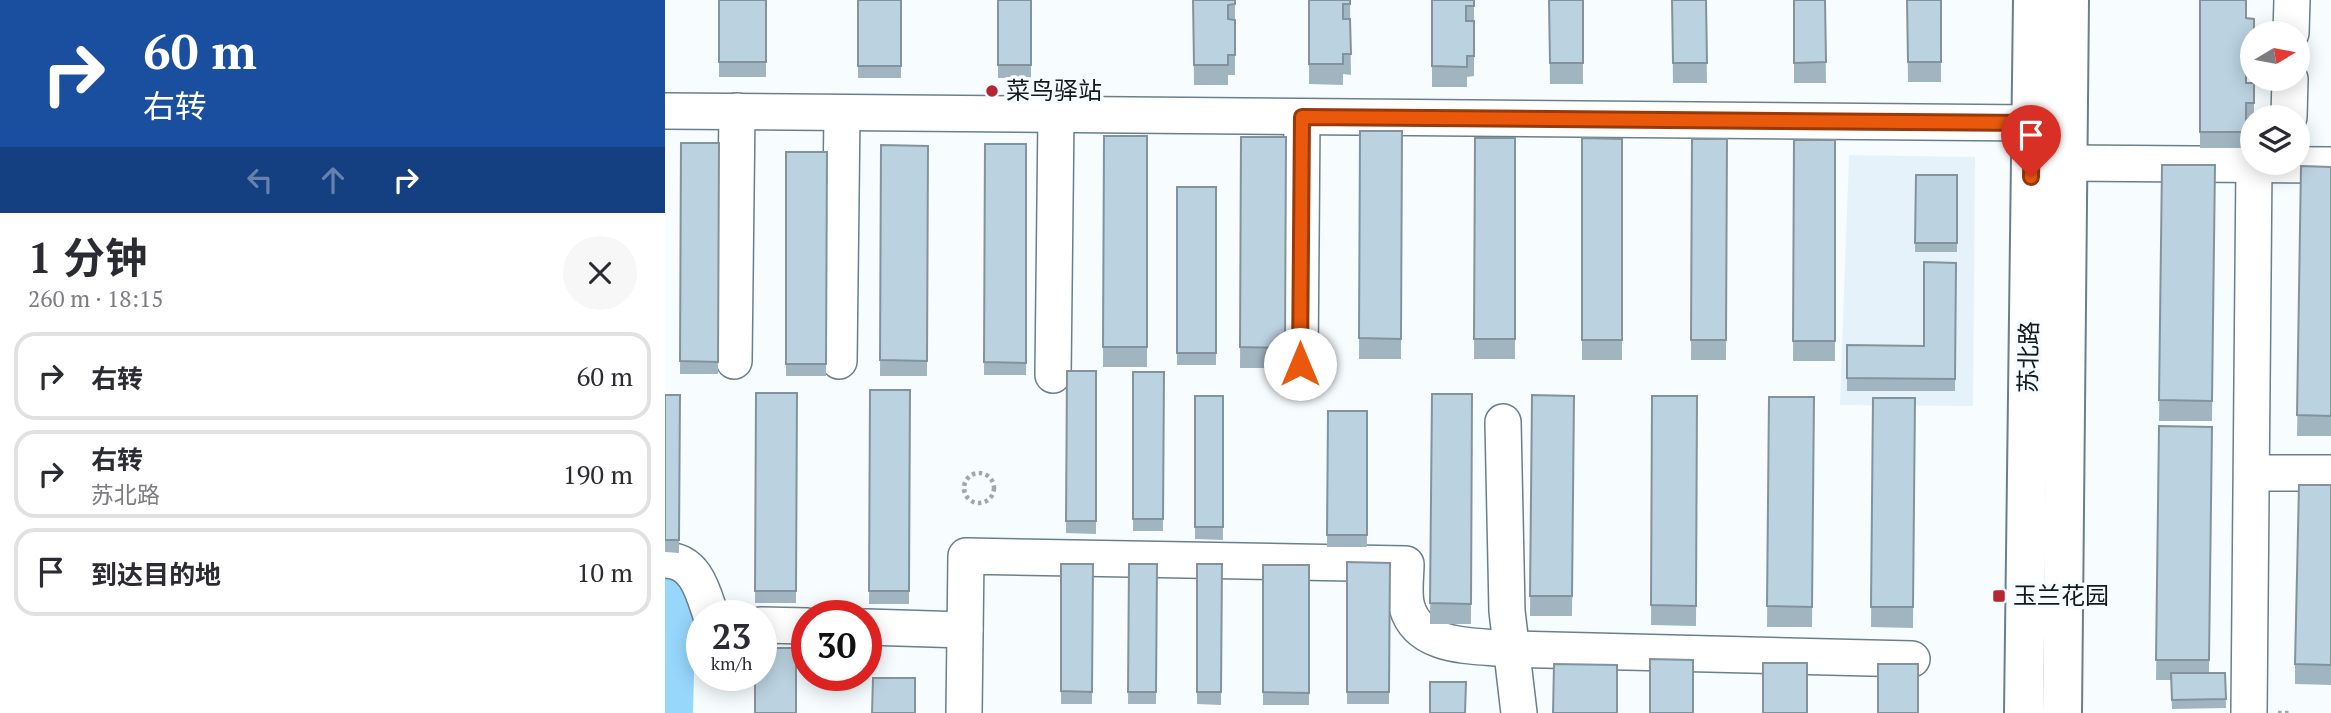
<!DOCTYPE html>
<html lang="zh">
<head>
<meta charset="utf-8">
<style>
	body { margin:0; font-family:"PT Serif","Noto Sans SC",serif; background:#f7f7f7; color:#2b2b33; height:100vh; display:flex; flex-direction:column; font-size:26px; white-space:nowrap }
	* { box-sizing:border-box; margin:0 }
	p { font-size:23px; color:#7c7c81 }
	.icon { flex:none; width:38px; height:38px; fill:none; stroke:currentColor; stroke-width:2; stroke-linecap:round; stroke-linejoin:round }
	.map { position:relative; flex:1; overflow:hidden }
	.panel { display:flex; flex-direction:column; background:#fff; width:665px }
	.panel>* { flex:none }
	.banner { background:#1a4fa0; color:#fff; overflow:hidden }
	.needle { width:46px; rotate:80deg }
	.buttons { position:absolute; left:1575px; top:21px; display:grid; gap:14px }
	.buttons a { display:grid; place-items:center; width:70px; height:70px; border-radius:50%; background:#fff; box-shadow:0 4px 18px #0003; font-size:35px }
	.speed { position:absolute; left:21px; top:600px; display:flex; gap:14px; font-size:35px; font-weight:700; text-align:center }
	.speed>* { display:grid; place-content:center; width:91px; height:91px; border-radius:50%; background:#fff; box-shadow:0 4px 18px #0003; line-height:1 }
	.speed small { font-size:18px; font-weight:400 }
	.speed .limit { border:10px solid #d22; background:#fff; color:#111 }
	.pin { position:absolute; display:grid; place-items:center; width:60px; height:60px; color:#fff; margin:-72px -30px; border-radius:50% 50% 50% 0; rotate:-45deg; box-shadow:0 0 7px #0007 }
	.pin .icon { rotate:45deg }
	.me { position:absolute; width:77px; margin:-38px; rotate:0deg; stroke-linejoin:round; filter:drop-shadow(0 0 5px #0008) }
	.turn { display:flex; align-items:center; gap:24px; height:147px; padding:0 28px; font-size:32px }
	.turn .icon { width:91px; height:91px; stroke-width:2.5 }
	.turn b { display:block; font-size:49px; line-height:60px }
	.lanes { display:flex; align-items:center; height:66px; padding:0 28px; background:#0003; justify-content:center; gap:35px; direction:ltr }
	.lanes .off { opacity:.35 }
	.round { display:grid; place-items:center; flex:none; width:74px; height:74px; border-radius:37px; background:#f7f7f7 }
	.headline { display:flex; align-items:center; justify-content:space-between; height:119px; padding:0 28px }
	h1 { font-size:42px; font-weight:700; line-height:52px }
	ul { padding:0; list-style:none }
	li { display:flex; align-items:center; gap:21px; height:88px; margin:0 14px 10px; padding:0 14px; border:4px solid #e1e1e2; border-radius:21px }
	li div { flex:1 }
	li b { display:block; font-size:26px }
	li em { font-style:normal }
	main { display:flex; flex:1; min-height:0 }
	.map>svg:first-child { display:block }
	.built { fill:#e6f2fa }
	.green { fill:#97d7fc }
	.lines { fill:none; stroke-linecap:round; stroke-linejoin:round }
	.minor-casing { stroke:#6a7f8b; stroke-width:38 }
	.major-casing { stroke:#6a7f8b; stroke-width:42 }
	.path { stroke:#a1a7ab; stroke-width:4.5; stroke-dasharray:3.5 3.5; stroke-linecap:butt }
	.minor { stroke:#fff; stroke-width:35 }
	.major { stroke:#fff; stroke-width:38 }
	.wall { fill:#a1b5c1 }
	.building { fill:#bbd2e0; stroke:#83939d; stroke-width:2 }
	.route-casing { stroke:#983908; stroke-width:18 }
	.route { stroke:#ea580c; stroke-width:12 }
	.poi-dot { fill:#b62630; stroke:#f7fcff; stroke-width:2.5 }
	.labels { text-anchor:middle; stroke-width:7; stroke-linejoin:round; paint-order:stroke }
	.poi-label { font-size:24px; fill:#121a1f; stroke:#f7fcff; text-anchor:start }
	.street-label { font-size:24px; fill:#121a1f; stroke:#f7fcff }
</style>
</head>
<body>
<main>
<section class="panel">
<div class="banner">
<div class="turn"><svg class="icon" aria-label="right" viewBox="0 0 24 24"><path d="M7 20v-9h11M14 6l5 5-5 5"/></svg><div><b>60 m</b>右转</div></div>
<div class="lanes"><svg class="icon off" aria-label="left" viewBox="0 0 24 24"><path d="M17 20v-9H6M10 6l-5 5 5 5"/></svg><svg class="icon off" aria-label="ahead" viewBox="0 0 24 24"><path d="M12 20V5M6 11l6-6 6 6"/></svg><svg class="icon" aria-label="right" viewBox="0 0 24 24"><path d="M7 20v-9h11M14 6l5 5-5 5"/></svg></div>
</div>
<div class="headline"><div><h1>1 分钟</h1><p>260 m · 18:15</p></div><a class="round"><svg class="icon" aria-label="close" viewBox="0 0 24 24"><path d="M6 6l12 12M18 6L6 18"/></svg></a></div>
<ul>
<li><svg class="icon" aria-label="right" viewBox="0 0 24 24"><path d="M7 20v-9h11M14 6l5 5-5 5"/></svg><div><b>右转</b></div><em>60 m</em></li>
<li><svg class="icon" aria-label="right" viewBox="0 0 24 24"><path d="M7 20v-9h11M14 6l5 5-5 5"/></svg><div><b>右转</b><p>苏北路</p></div><em>190 m</em></li>
<li><svg class="icon" aria-label="arrive" viewBox="0 0 24 24"><path d="M6 21V4h12l-3 4 3 4H6"/></svg><div><b>到达目的地</b></div><em>10 m</em></li>
</ul>
</section>
<div class="map">
<svg width="1666" height="713" viewBox="0 0 1666 713">
	<rect width="100%" height="100%" fill="#f7fcff"/>
	<path class="built" d="M1184,155L1310,157L1308,406L1175,405Z"/>
	<path class="green" d="M0,574L10,576L31,598L28,713H0Z"/>
	<g class="lines">
		<g class="minor-casing">
			<g id="minor">
				<path d="M1626,33L1627,0"/>
				<path d="M0,111L1367,123"/>
				<path d="M1624,117L1625,79"/>
				<path d="M1402,163L1666,165"/>
				<path d="M69,361L72,111"/>
				<path d="M174,361L177,113"/>
				<path d="M635,364L637,117"/>
				<path d="M388,375L391,116"/>
				<path d="M838,422L842,611L854,713"/>
				<path d="M1587,473H1666"/>
				<path d="M0,560C31,560 38,592 46,616"/>
				<path d="M96,625L142,626"/>
				<path d="M201,627L300,630"/>
				<path d="M299,713L301,556L741,564C741,577 738,594 742,607C754,650 809,645 844,649L1247,659"/>
				<path d="M1584,713L1589,165"/>
			</g>
		</g>
		<g class="major-casing">
			<g id="major">
				<path d="M1359,713L1368,0"/>
				<path d="M1397,713L1404,0"/>
			</g>
		</g>
		<g class="path">
			<circle cx="314" cy="488" r="15"/>
			<path d="M1613,713H1624"/>
		</g>
		<use href="#minor" class="minor"/>
		<use href="#major" class="major"/>
	</g>
	<g class="wall">
		<rect x="54" y="0" width="47" height="77"/>
		<rect x="193" y="0" width="43" height="78"/>
		<rect x="333" y="0" width="33" height="78"/>
		<path d="M528,0H570V75H563V85H529Z"/>
		<path d="M644,0H685L686,75L678,74V85L644,84Z"/>
		<path d="M767,0H809V76L802,77V87H767Z"/>
		<path d="M884,0H918V84H885Z"/>
		<path d="M1007,0H1041L1042,83H1008Z"/>
		<path d="M1129,0H1160L1161,83H1129Z"/>
		<path d="M1242,0H1276V82H1243Z"/>
		<path d="M1535,0L1581,18L1587,33V58H1581V83H1589V117H1587V119H1581V148H1535Z"/>
		<path d="M695,131H737L736,359H694Z"/>
		<path d="M439,136H482V367H438Z"/>
		<path d="M576,137H621L620,368H575Z"/>
		<path d="M810,138H850V359H809Z"/>
		<path d="M917,138L957,139V360H917Z"/>
		<path d="M1027,139H1062L1061,360H1026Z"/>
		<path d="M1129,140H1170V361H1128Z"/>
		<path d="M16,143H54L53,374H15Z"/>
		<path d="M320,144H361V375H319Z"/>
		<path d="M216,145L263,146L262,376H215Z"/>
		<path d="M121,152H162L161,376H121Z"/>
		<path d="M1497,165H1550L1547,421H1494Z"/>
		<path d="M1636,166L1666,167V436H1632Z"/>
		<path d="M1251,175H1292V252H1250Z"/>
		<rect x="512" y="187" width="39" height="178"/>
		<path d="M1291,263L1290,391H1182V345L1259,346Z"/>
		<path d="M402,371H431V534L401,533Z"/>
		<path d="M468,372H499L498,531H468Z"/>
		<path d="M205,390H245L244,604H204Z"/>
		<path d="M91,393H132L131,603H90Z"/>
		<path d="M767,394H807L806,624H765Z"/>
		<path d="M0,395H15L14,553L0,552Z"/>
		<path d="M867,395L909,396L907,616H865Z"/>
		<path d="M530,396H558V540L530,539Z"/>
		<path d="M987,396H1032L1031,626L986,625Z"/>
		<path d="M1104,397H1149L1147,627H1102Z"/>
		<path d="M1208,398H1250L1248,628L1206,627Z"/>
		<path d="M663,411H702V547H662Z"/>
		<path d="M1494,426L1547,427L1544,673H1560L1561,708L1507,709L1506,680H1491Z"/>
		<path d="M1666,485V685L1630,684V664Z"/>
		<path d="M682,562L725,563L724,704H682Z"/>
		<path d="M396,564H428L427,704H396Z"/>
		<path d="M464,564H492L491,704H463Z"/>
		<path d="M532,564H557L556,705L532,704Z"/>
		<rect x="598" y="565" width="46" height="140"/>
	</g>
	<g class="building">
		<rect x="54" y="0" width="47" height="62"/>
		<rect x="193" y="0" width="43" height="66"/>
		<rect x="333" y="0" width="33" height="65"/>
		<path d="M528,0H570V4L563,5V19L570,20V55H563V65H529Z"/>
		<path d="M644,0H685V4H678V19H685L686,54H678V64H644Z"/>
		<path d="M767,0H809V6H801V21H809V56H802V67L767,66Z"/>
		<path d="M884,0H918V63H885Z"/>
		<path d="M1007,0H1041L1042,63H1008Z"/>
		<path d="M1129,0H1160L1161,62L1129,63Z"/>
		<path d="M1242,0H1276V62H1243Z"/>
		<path d="M1535,0H1581V18L1589,19V33H1587V42H1581V83H1589V103H1581V132H1535Z"/>
		<path d="M695,131H737L736,339L694,338Z"/>
		<path d="M439,136H482V347H438Z"/>
		<path d="M576,137H621L620,348L575,347Z"/>
		<path d="M810,138H850V339H809Z"/>
		<path d="M917,138L957,139V340H917Z"/>
		<path d="M1027,139H1062L1061,340H1026Z"/>
		<path d="M1129,140H1170V341H1128Z"/>
		<path d="M16,143H54L53,362L15,361Z"/>
		<path d="M320,144H361V363L319,362Z"/>
		<path d="M216,145L263,146L262,361L215,360Z"/>
		<path d="M121,152H162L161,364H121Z"/>
		<path d="M1497,165H1550L1547,401L1494,400Z"/>
		<path d="M1636,166L1666,167V416L1632,415Z"/>
		<path d="M1251,175H1292V243H1250Z"/>
		<rect x="512" y="187" width="39" height="166"/>
		<path d="M1259,262L1291,263L1290,379L1182,378V345L1259,346Z"/>
		<path d="M402,371H431V521H401Z"/>
		<path d="M468,372H499L498,519H468Z"/>
		<path d="M205,390H245L244,591H204Z"/>
		<path d="M91,393H132L131,591H90Z"/>
		<path d="M767,394H807L806,604L765,603Z"/>
		<path d="M0,395H15L14,540H0Z"/>
		<path d="M867,395L909,396L907,596H865Z"/>
		<rect x="530" y="396" width="28" height="131"/>
		<path d="M987,396H1032L1031,606L986,605Z"/>
		<path d="M1104,397H1149L1147,607L1102,606Z"/>
		<path d="M1208,398H1250L1248,607H1206Z"/>
		<path d="M663,411H702V535H662Z"/>
		<path d="M1494,426L1547,427L1544,660H1491Z"/>
		<path d="M1634,485H1666V665L1630,664Z"/>
		<path d="M682,562L725,563L724,692H682Z"/>
		<path d="M396,564H428L427,692L396,691Z"/>
		<path d="M464,564H492L491,692H463Z"/>
		<path d="M532,564H557L556,692H532Z"/>
		<path d="M598,565H644V693L598,692Z"/>
		<path d="M96,648H131V713H90V676H96Z"/>
		<path d="M985,659L1028,660V713H985Z"/>
		<rect x="1098" y="663" width="44" height="50"/>
		<path d="M889,664L952,665V713H888Z"/>
		<rect x="1213" y="664" width="40" height="49"/>
		<path d="M1506,673H1560L1561,699L1507,700Z"/>
		<path d="M208,678H250V713H207Z"/>
		<path d="M765,682H801L800,713H765Z"/>
	</g>
	<g class="lines">
		<g class="route-casing">
			<path id="route" d="M635,364L637,117L1367,123L1366,177"/>
		</g>
		<use href="#route" class="route"/>
	</g>
	<g class="poi-dot">
		<circle cx="327" cy="91" r="7"/>
		<rect x="1327" y="589" width="14" height="14" rx="3.5"/>
	</g>
	<g class="labels">
		<g class="poi-label">
			<text x="341" y="99">菜鸟驿站</text>
			<text x="1348" y="604">玉兰花园</text>
		</g>
		<g class="street-label">
			<text transform="translate(1364 357) rotate(-89)" y="8">苏北路</text>
		</g>
	</g>
</svg>
<div class="buttons">
<a><svg class="needle" viewBox="-14 -14 28 28"><path d="M0-13l5 13h-10z" fill="#e53935"/><path d="M0 13l5-13h-10z" fill="#7c7c81"/></svg></a>
<a><svg class="icon" aria-label="layers" viewBox="0 0 24 24"><path d="M12 4l9 5-9 5-9-5zM3 14l9 5 9-5"/></svg></a>
</div>
<div class="speed"><div>23<small>km/h</small></div><div class="limit">30</div></div>
<div class="pin" style="left:1366px;top:177px;background:#d93025"><svg class="icon" aria-label="arrive" viewBox="0 0 24 24"><path d="M6 21V4h12l-3 4 3 4H6"/></svg></div>
<svg class="me" style="left:635px;top:364px" viewBox="-20 -20 40 40"><circle r="19" fill="#fff"/><path d="M0-13L10 11 0 6-10 11z" fill="#ea580c"/></svg>
</div>
</main>
</body>
</html>
